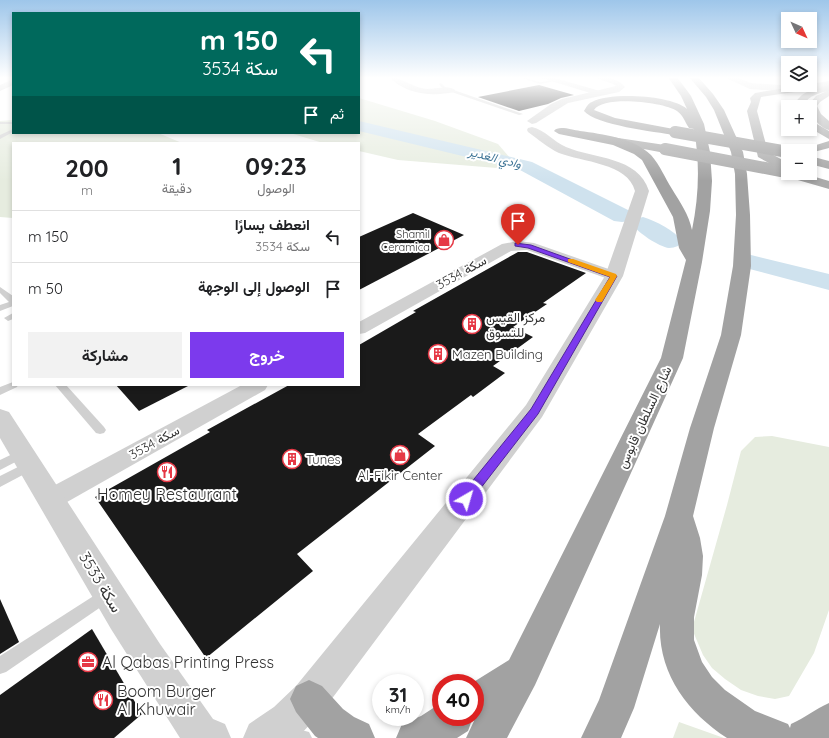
<!DOCTYPE html>
<html lang="ar">
<head>
<meta charset="utf-8">
<style>
	body { margin:0; font-family:Quicksand,Vazirmatn,sans-serif; background:#f2f2f2; color:#202124; direction:rtl; height:100vh; display:flex; flex-direction:column; font-size:15px; white-space:nowrap }
	* { box-sizing:border-box; margin:0 }
	p { font-size:13px; color:#757577 }
	.icon { flex:none; width:22px; height:22px; fill:none; stroke:currentColor; stroke-width:2; stroke-linecap:round; stroke-linejoin:round }
	.map { position:relative; flex:1; overflow:hidden; direction:ltr }
	.drawer { position:absolute; left:12px; top:142px; width:348px; height:244px; display:flex; flex-direction:column; background:#fff; border-radius:0px; box-shadow:0 2px 6px #0003; direction:rtl }
	.drawer>* { flex:none }
	.banner { position:absolute; left:12px; top:12px; width:348px; height:122px; border-radius:0px; box-shadow:0 2px 6px #0003; direction:rtl; background:#00695c; color:#fff; overflow:hidden }
	.needle { width:26px; rotate:134deg }
	.controls { position:absolute; left:781px; top:12px; display:grid; gap:8px }
	.controls a { display:grid; place-items:center; width:36px; height:36px; border-radius:0px; background:#fff; box-shadow:0 2px 6px #0003; font-size:20px }
	.speed { position:absolute; left:372px; top:674px; display:flex; gap:8px; font-size:20px; font-weight:700; text-align:center }
	.speed>* { display:grid; place-content:center; width:52px; height:52px; border-radius:50%; background:#fff; box-shadow:0 2px 6px #0003; line-height:1 }
	.speed small { font-size:10px; font-weight:400 }
	.speed .limit { border:6px solid #d22; background:#fff; color:#111 }
	.pin { position:absolute; display:grid; place-items:center; width:34px; height:34px; color:#fff; margin:-41px -17px; border-radius:50% 50% 50% 0; rotate:-45deg; box-shadow:0 0 4px #0007 }
	.pin .icon { rotate:45deg }
	.me { position:absolute; width:44px; margin:-22px; rotate:38deg; stroke-linejoin:round; filter:drop-shadow(0 0 3px #0008) }
	.turn { display:flex; align-items:center; gap:14px; height:84px; padding:0 16px; font-size:18px }
	.turn .icon { width:52px; height:52px; stroke-width:2.5 }
	.turn b { display:block; font-size:28px; line-height:34px }
	.then { display:flex; align-items:center; height:38px; padding:0 16px; background:#0003; gap:8px; font-size:15px }
	.eta { display:flex; justify-content:space-evenly; align-items:center; height:68px; text-align:center }
	.eta b { font-size:24px; font-weight:700; line-height:28px }
	.action { display:flex; gap:8px; margin-top:auto; padding:8px 16px }
	.action a { flex:1; height:46px; border-radius:0px; background:#7c3aed; color:#fff; font-size:16px; font-weight:700; line-height:46px; text-align:center }
	.action a+a { background:#f2f2f2; color:#202124 }
	ul { padding:0; list-style:none }
	li { display:flex; align-items:center; gap:12px; height:52px; padding:0 16px; border-top:1px solid #e0e0e0 }
	li div { flex:1 }
	li b { display:block; font-size:15px }
	li em { font-style:normal }
	.map>svg:first-child { display:block }
	.green { fill:#e6ecdf }
	.lines { fill:none; stroke-linecap:round; stroke-linejoin:round }
	.river { fill:#cfe2ee; fill-rule:evenodd }
	.building { fill:#1a1a1a }
	.service { fill:#d0d0d0; fill-rule:evenodd }
	.minor { fill:#d0d0d0; fill-rule:evenodd }
	.tertiary { fill:#d0d0d0; fill-rule:evenodd }
	.secondary { fill:#bdbdbd; fill-rule:evenodd }
	.primary { fill:#ababab; fill-rule:evenodd }
	.trunk { fill:#a2a2a2; fill-rule:evenodd }
	.primary-bridge { stroke:#ababab; stroke-width:12 }
	.trunk-bridge { stroke:#a2a2a2; stroke-width:12 }
	.route { fill:#7c3aed; stroke:#51269a }
	.slow { fill:#f59e0b }
	.labels { text-anchor:middle; stroke-width:4; stroke-linejoin:round; paint-order:stroke }
	.far-poi-label { font-size:11px; fill:#333; stroke:#fff; text-anchor:end }
	.far-water-label { font-size:12px; font-style:italic; fill:#3f7597; stroke:#fff }
	.street-label { font-size:13px; fill:#333; stroke:#fff }
	.poi-label { font-size:13px; fill:#333; stroke:#fff; text-anchor:start }
	.near-poi-label { font-size:16px; fill:#333; stroke:#fff; text-anchor:start }
	.near-street-label { font-size:16px; fill:#333; stroke:#fff }
</style>
</head>
<body>
<div class="map">
<svg width="829" height="738" viewBox="0 0 829 738">
	<rect width="100%" height="100%" fill="#fff"/>
	<g class="green">
		<path d="M359,98L435,121L498,144L510,158L497,168L398,160L359,151V143H323L290,133H359Z"/>
		<path d="M13,120V133H158L182,143H13V218L0,217V121Z"/>
		<path d="M772,436L829,447V610L814,653L789,696L775,699L758,696L741,690L725,679L712,668L703,655L692,629L727,505L741,451L755,437Z"/>
		<path d="M679,722L724,738H673Z"/>
	</g>
	<g class="lines">
		<g class="river">
			<path d="M359,121L532,162L630,211L633,216L630,221L622,222L614,221L520,170L359,131Z"/>
			<path d="M643,217C656,221 674,230 682,241L678,246C675,247 672,248 669,248C659,247 637,232 632,224L635,219Z"/>
			<path d="M747,254L829,274V290L738,266L735,261L738,256Z"/>
		</g>
	</g>
	<g class="building">
		<path d="M539,85L574,95L561,98L548,104L519,111L478,97Z"/>
		<path d="M413,213L464,235L359,290V237Z"/>
		<path d="M518,252H527L586,273L543,303L547,304L513,327L533,337L493,366L505,373L473,397L471,395L418,434L435,446L297,554L313,571L206,658L95,497L210,432L207,430L289,385H359V345L416,312L413,311Z"/>
		<path d="M116,385H190L139,411Z"/>
		<path d="M0,599L19,642L0,654Z"/>
		<path d="M92,629L142,714L114,738H0V695Z"/>
	</g>
	<g class="lines">
		<g class="service">
			<path d="M519,77C527,77 535,82 542,82C547,81 551,80 555,81L540,84Z"/>
			<path d="M441,83L445,87L523,114L519,115L443,89L439,84Z"/>
			<rect x="0" y="122" width="13" height="2"/>
			<path d="M13,129V132L0,139V135Z"/>
			<path d="M0,287L13,296V306L0,311V305L9,302L0,293Z"/>
			<path d="M13,313V319L8,321L4,318Z"/>
			<path d="M13,382V385H18L17,387L0,395V387Z"/>
			<path d="M55,385H66L104,427L106,430L104,433L100,434L96,433Z"/>
			<path d="M23,449L27,450L29,453L27,456L0,470V460Z"/>
			<path d="M30,461L34,463L36,466L34,469L0,487V476Z"/>
			<path d="M106,588L111,590L113,595L111,600L6,672L0,674V656Z"/>
			<path d="M286,726L309,732L312,738H278L277,735L280,729Z"/>
		</g>
		<g class="minor">
			<path d="M389,77C402,77 413,88 427,89C435,89 449,85 455,90L454,92C432,97 405,94 389,77Z"/>
			<path d="M538,77H551L600,91L601,93L597,95Z"/>
			<path d="M518,241L534,243L620,273L622,276L620,279L614,281L527,250L511,251L365,333L359,334V322L502,244Z"/>
			<path d="M242,385H268L265,390L60,506L51,509L42,506L38,499L42,492Z"/>
		</g>
		<g class="tertiary">
			<path d="M593,77C606,77 617,77 625,87L619,92L568,103L536,123L532,124L527,121L551,104L562,99L616,86L613,84Z"/>
			<path d="M724,77H737L751,83L793,86L797,89L793,92L750,89Z"/>
			<path d="M532,127C545,130 554,142 566,147C594,159 638,156 649,191L623,276L542,417L322,712L297,738H243L249,724L274,707L296,686L526,405L605,276L635,191C628,163 582,162 559,153C548,148 538,139 528,132L527,130L528,128Z"/>
			<path d="M0,409L9,412L160,644L213,719L225,724L231,738H180L111,629L0,438Z"/>
		</g>
		<path class="secondary" d="M13,79V85L0,91V85Z"/>
		<g class="primary">
			<path d="M829,81V87L761,97L757,111L768,152L788,163V173H802L829,181V189L777,174L775,171L778,168L758,157L747,111L751,102L750,98L755,93Z"/>
			<path d="M829,90V96L820,102L817,106L821,114L829,121V130C820,128 810,116 810,107L807,106L816,96Z"/>
			<path d="M605,136L665,145L669,147L671,149L669,151L665,153L601,141L599,139Z"/>
		</g>
		<g class="trunk">
			<path d="M668,77H677L691,96L704,124L710,152L712,181L710,211L702,262L683,358L535,685L507,738H466L474,721L472,720L468,731L457,738H396L402,724L421,716L441,703V717H475V683H472L509,660L661,358L686,260L679,248L673,217L642,160L634,154L613,145L559,134L554,131C558,125 572,130 580,131C602,134 634,138 651,155C660,165 665,178 672,189C680,202 689,215 692,230C699,196 700,163 694,129L689,128C685,122 683,115 677,111C664,102 603,95 594,110L615,118L679,130L680,132L679,134L675,135C655,132 596,125 584,111C586,108 588,103 592,102C610,92 671,95 687,109L681,96Z"/>
			<path d="M689,77H698L713,94L724,110L743,152L747,174L750,215L751,266L741,335L714,428L693,516L700,538L703,556L702,575L694,617V640L702,662L712,677L725,690L755,711L788,724L790,728L791,724C805,718 815,709 829,703V738H727C687,712 658,673 660,624L634,708L621,738H581L599,700L665,516L690,428L721,335L733,266L736,215L735,174L731,152L714,110L706,97Z"/>
			<path d="M829,85V91C819,93 806,96 804,107H794C799,91 815,89 829,85Z"/>
			<path d="M810,120L829,131V139L810,128Z"/>
			<path d="M829,141V148L810,153V151H788V153L781,151L779,149L781,147L785,145L813,146Z"/>
			<path d="M810,156L829,161V169L810,164Z"/>
			<path d="M309,680L322,686L343,709L354,717L369,724L375,738H318L315,736L296,712L290,699L296,686Z"/>
		</g>
		<path class="primary-bridge" d="M665,149L781,171"/>
		<path class="trunk-bridge" d="M675,132L788,152"/>
	</g>
	<linearGradient id="sky" x2="0" y2="1"><stop stop-color="#9ec6ea"/><stop offset="0.43" stop-color="#fff"/><stop offset="1" stop-color="#fff" stop-opacity="0"/></linearGradient>
	<rect width="829" height="181" fill="url(#sky)"/>
	<path class="route" d="M515,243L531,245L617,276L538,414L470,502L466,503L461,502L460,499L461,495L531,409L610,277L528,248L515,246Z"/>
	<path class="slow" d="M568,259H573L616,274L617,276L602,302H597L595,300L610,277L568,262Z"/>
	<defs>
		<g id="shop-ring" transform="scale(1)"><circle r="9.5" fill="#fff" stroke="#e63946" stroke-width="1.5"/><path d="M-5-2.5h2.3a2.7 3.5 0 0 1 5.4 0H5L5.5 6h-11ZM-1.5-2.5h3a1.5 2.3 0 0 0-3 0Z" fill="#e63946"/></g>
		<g id="building-ring" transform="scale(1)"><circle r="9.5" fill="#fff" stroke="#e63946" stroke-width="1.5"/><path d="M-4-6H4V6H1V3H-1V6H-4ZM-2.5-4.3h1.7v1.8h-1.7ZM.8-4.3h1.7v1.8H.8ZM-2.5-1h1.7V.8h-1.7ZM.8-1h1.7V.8H.8Z" fill="#e63946"/></g>
		<g id="restaurant-ring" transform="scale(1)"><circle r="9.5" fill="#fff" stroke="#e63946" stroke-width="1.5"/><path d="M-5-6h1v4h1v-4h1v4h1v-4h1v5L-1.5 .5V6h-2V.5L-5-1ZM5-6V6H3V1.5H1.5Q1.5-4 5-6Z" fill="#e63946"/></g>
		<g id="office-ring" transform="scale(1)"><circle r="9.5" fill="#fff" stroke="#e63946" stroke-width="1.5"/><path d="M-6-3h4V-5.5h4V-3h4V5H-6ZM-1-4.5V-3h2v-1.5ZM-6 0V1H6V0Z" fill="#e63946"/></g>
	</defs>
	<g fill-rule="evenodd">
		<use href="#shop-ring" x="444" y="240"/>
		<use href="#building-ring" x="472" y="324"/>
		<use href="#building-ring" x="438" y="354"/>
		<use href="#shop-ring" x="400" y="455"/>
		<use href="#building-ring" x="292" y="459"/>
		<use href="#restaurant-ring" x="167" y="472"/>
		<use href="#office-ring" x="88" y="662"/>
		<use href="#restaurant-ring" x="103" y="700"/>
	</g>
	<g class="labels">
		<g class="far-poi-label">
			<text x="430" y="238">Shamil<tspan x="430" dy="13">Ceramica</tspan></text>
		</g>
		<g class="far-water-label">
			<text transform="translate(495 158) rotate(14)" y="4">وادي الغدير</text>
		</g>
		<g class="street-label">
			<text transform="translate(461 272) rotate(-29)" y="5">سكة 3534</text>
			<text transform="translate(644 417) rotate(-65)" y="5">شارع السلطان قابوس</text>
			<text transform="translate(154 442) rotate(-29)" y="5">سكة 3534</text>
		</g>
		<g class="poi-label">
			<text x="486" y="322">مركز القيس<tspan x="486" dy="15">للتسوق</tspan></text>
			<text x="452" y="359">Mazen Building</text>
			<text x="306" y="464">Tunes</text>
			<text x="400" y="480" text-anchor="middle">Al-Fikir Center</text>
		</g>
		<g class="near-poi-label">
			<text x="167" y="500" text-anchor="middle">Homey Restaurant</text>
			<text x="102" y="668">Al Qabas Printing Press</text>
			<text x="117" y="697">Boom Burger<tspan x="117" dy="18">Al Khuwair</tspan></text>
		</g>
		<g class="near-street-label">
			<text transform="translate(101 582) rotate(59)" y="6">سكة 3533</text>
		</g>
	</g>
</svg>
<div class="controls">
<a><svg class="needle" viewBox="-14 -14 28 28"><path d="M0-13l5 13h-10z" fill="#e53935"/><path d="M0 13l5-13h-10z" fill="#757577"/></svg></a>
<a><svg class="icon" aria-label="layers" viewBox="0 0 24 24"><path d="M12 4l9 5-9 5-9-5zM3 14l9 5 9-5"/></svg></a>
<a>+</a>
<a>−</a>
</div>
<div class="speed"><div>31<small>km/h</small></div><div class="limit">40</div></div>
<div class="pin" style="left:518px;top:245px;background:#d93025"><svg class="icon" aria-label="arrive" viewBox="0 0 24 24"><path d="M6 21V4h12l-3 4 3 4H6"/></svg></div>
<svg class="me" style="left:466px;top:499px" viewBox="-20 -20 40 40"><circle r="17" fill="#7c3aed" stroke="#fff" stroke-width="3"/><path d="M0-11L8 9 0 5-8 9z" fill="#fff"/></svg>
<div class="banner">
<div class="turn"><svg class="icon" aria-label="left" viewBox="0 0 24 24"><path d="M17 20v-9H6M10 6l-5 5 5 5"/></svg><div><b>150 m</b>سكة 3534</div></div>
<div class="then">ثم<svg class="icon" aria-label="arrive" viewBox="0 0 24 24"><path d="M6 21V4h12l-3 4 3 4H6"/></svg></div>
</div>
<section class="drawer">
<div class="eta">
<div><b>09:23</b><p>الوصول</p></div>
<div><b>1</b><p>دقيقة</p></div>
<div><b>200</b><p>m</p></div>
</div>
<ul>
<li><svg class="icon" aria-label="left" viewBox="0 0 24 24"><path d="M17 20v-9H6M10 6l-5 5 5 5"/></svg><div><b>انعطف يسارًا</b><p>سكة 3534</p></div><em>150 m</em></li>
<li><svg class="icon" aria-label="arrive" viewBox="0 0 24 24"><path d="M6 21V4h12l-3 4 3 4H6"/></svg><div><b>الوصول إلى الوجهة</b></div><em>50 m</em></li>
</ul>
<div class="action"><a>خروج</a><a>مشاركة</a></div>
</section>
</div>
</body>
</html>
